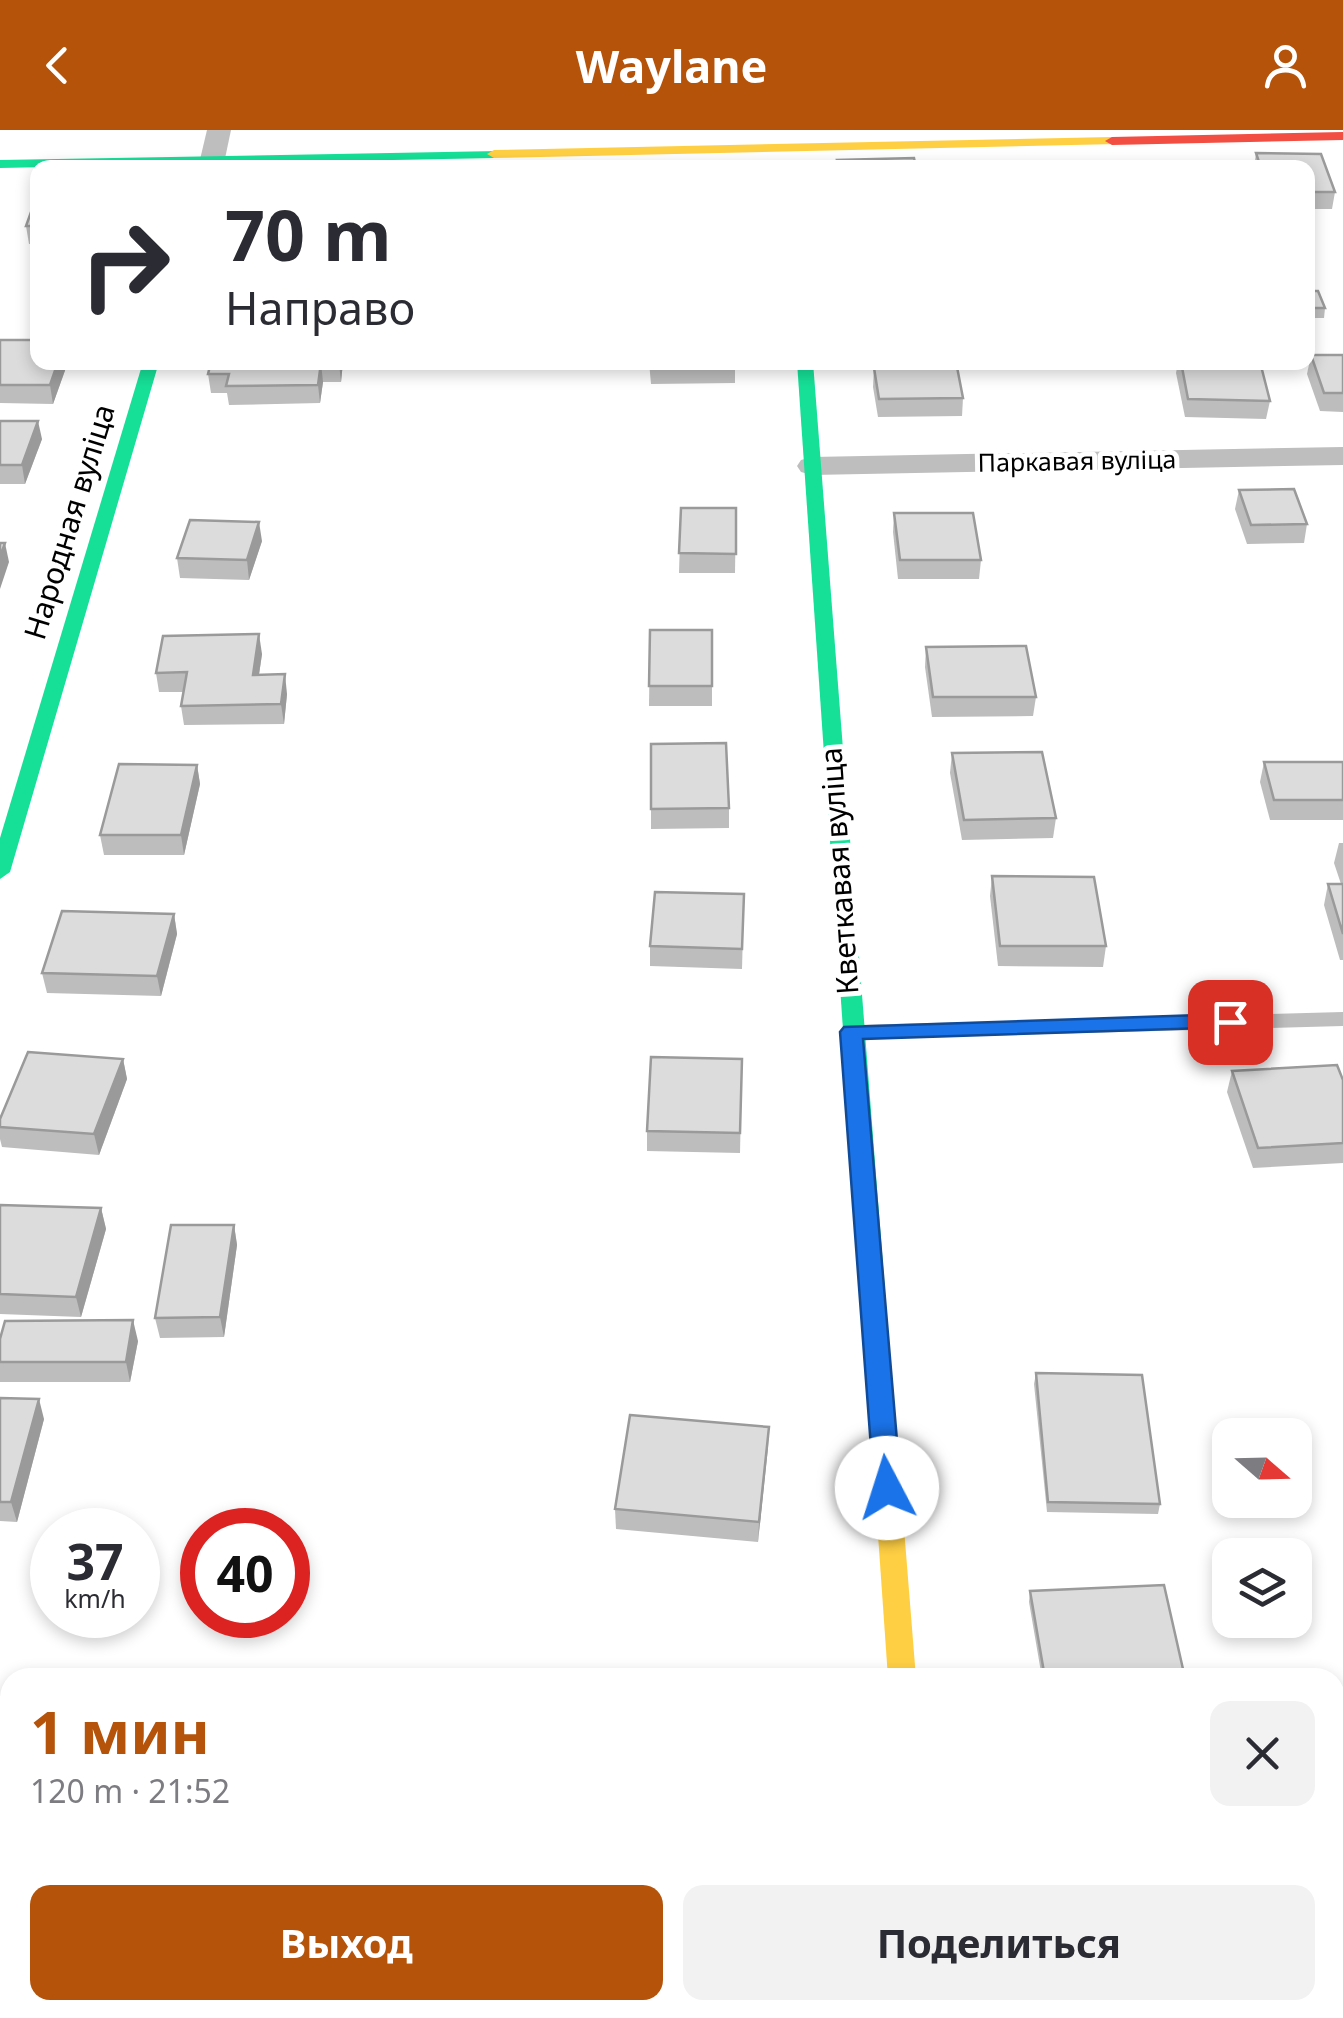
<!DOCTYPE html>
<html lang="ru">
<head>
<meta charset="utf-8">
<style>
	body { margin:0; font-family:"Noto Sans",sans-serif; background:#f2f2f3; color:#2b2b33; height:100vh; display:flex; flex-direction:column; font-size:38px; white-space:nowrap }
	* { box-sizing:border-box; margin:0 }
	p { font-size:32px; color:#7c7c81 }
	.icon { flex:none; width:55px; height:55px; fill:none; stroke:currentColor; stroke-width:2; stroke-linecap:round; stroke-linejoin:round }
	.map { position:relative; flex:1; overflow:hidden }
	.panel { position:absolute; left:0px; top:1538px; width:1345px; height:352px; display:flex; flex-direction:column; background:#fff; border-radius:30px 30px 0 0; box-shadow:0 5px 15px #0003 }
	.panel>* { flex:none }
	.hud { position:absolute; left:30px; top:30px; width:1285px; height:210px; border-radius:20px; box-shadow:0 5px 15px #0003; background:#fff; color:#2b2b33; overflow:hidden }
	.needle { width:65px; rotate:110deg }
	.controls { position:absolute; left:1212px; top:1288px; display:grid; gap:20px }
	.controls a { display:grid; place-items:center; width:100px; height:100px; border-radius:20px; background:#fff; box-shadow:0 5px 15px #0003; font-size:50px }
	.speed { position:absolute; left:30px; top:1378px; display:flex; gap:20px; font-size:50px; font-weight:700; text-align:center }
	.speed>* { display:grid; place-content:center; width:130px; height:130px; border-radius:50%; background:#fff; box-shadow:0 5px 15px #0003; line-height:1 }
	.speed small { font-size:25px; font-weight:400 }
	.speed .limit { border:15px solid #d22; background:#fff; color:#111 }
	.pin { position:absolute; display:grid; place-items:center; width:85px; height:85px; color:#fff; margin:-42px; border-radius:20px; box-shadow:0 5px 15px #0006 }
	.me { position:absolute; width:110px; margin:-55px; rotate:355deg; stroke-linejoin:round; filter:drop-shadow(0 0 8px #0008) }
	.turn { display:flex; align-items:center; gap:35px; height:210px; padding:0 30px; font-size:45px }
	.turn .icon { width:130px; height:130px; stroke-width:2.5 }
	.turn b { display:block; font-size:70px; line-height:85px }
	.round { display:grid; place-items:center; flex:none; width:105px; height:105px; border-radius:20px; background:#f2f2f3 }
	.summary { display:flex; align-items:center; justify-content:space-between; height:170px; padding:0 30px }
	h1 { font-size:60px; font-weight:700; line-height:75px; color:#b45309 }
	.action { display:flex; gap:20px; margin-top:auto; padding:20px 30px }
	.action a { flex:1; height:115px; border-radius:20px; background:#b45309; color:#fff; font-size:40px; font-weight:700; line-height:115px; text-align:center }
	.action a+a { background:#f2f2f3; color:#2b2b33 }
	header { display:flex; justify-content:space-between; align-items:center; height:130px; padding:0 30px; background:#b45309; color:#fff; font-size:45px; font-weight:700 }
	.map>svg:first-child { display:block }
	.lines { fill:none; stroke-linecap:round; stroke-linejoin:round }
	.lane { fill:#bebebe; fill-rule:evenodd }
	.street { fill:#bebebe; fill-rule:evenodd }
	.fast { fill:#16e098; fill-rule:evenodd }
	.slow { fill:#ffcf43; fill-rule:evenodd }
	.jam { fill:#f24e42; fill-rule:evenodd }
	.wall { fill:#bdbdbd }
	.shaded-wall { fill:#9a9a9a }
	.building { fill:#dcdcdc; stroke:#9a9a9a; stroke-width:2.5 }
	.route { fill:#1a73e8; stroke:#114b97; stroke-width:2.5 }
	.labels { text-anchor:middle; stroke-width:10; stroke-linejoin:round; paint-order:stroke }
	.far-street-label { font-size:25px; fill:#000; stroke:#fff }
	.street-label { font-size:30px; fill:#000; stroke:#fff }
</style>
</head>
<body>
<header><svg class="icon" aria-label="back" viewBox="0 0 24 24"><path d="M15 5l-7 7 7 7"/></svg>Waylane<svg class="icon" aria-label="person" viewBox="0 0 24 24"><circle cx="12" cy="8" r="4"/><path d="M4 21q1-7 8-7t8 7"/></svg></header>
<div class="map">
<svg width="1343" height="1888" viewBox="0 0 1343 1888">
	<rect width="100%" height="100%" fill="#fff"/>
	<g class="lines">
		<path class="lane" d="M1343,882V896L854,909L844,902L854,895Z"/>
		<g class="street">
			<path d="M207,0H231L223,38H198Z"/>
			<path d="M1343,317V335L812,345L801,342L797,336L801,330L812,327Z"/>
			<path d="M1343,1728V1778L1335,1779V1729Z"/>
			<path d="M10,1797V1849L0,1850V1798Z"/>
			<rect x="900" y="1880" width="56" height="8"/>
		</g>
		<g class="fast">
			<path d="M499,21L501,24L494,28L0,38V30Z"/>
			<path d="M143,232H159L10,742L0,749V708Z"/>
			<path d="M797,232H813L885,1161L882,1168H864L861,1161Z"/>
		</g>
		<g class="slow">
			<path d="M1112,7L1117,8V14L494,28L487,24L494,20Z"/>
			<path d="M873,1152L882,1154L885,1161L916,1548H888L861,1161L864,1154Z"/>
		</g>
		<path class="jam" d="M1343,2V10L1112,15L1105,11L1112,7Z"/>
	</g>
	<g class="wall">
		<path d="M1256,23L1321,24L1335,62L1332,79H1308V38H1254Z"/>
		<path d="M38,71V114H29L26,96Z"/>
		<path d="M1308,161L1325,178L1324,188H1308Z"/>
		<path d="M0,210L68,232L53,274L0,273Z"/>
		<path d="M1311,225H1343V282L1320,281L1307,244Z"/>
		<path d="M211,232H343L341,252H323L320,273L229,275L227,263H211L208,244Z"/>
		<path d="M649,232H735V253L651,254Z"/>
		<path d="M1178,232H1260L1270,271L1266,289L1185,287L1176,243Z"/>
		<path d="M874,238L963,268L962,286L878,287L873,257Z"/>
		<path d="M0,291L42,309L25,354H0Z"/>
		<path d="M1239,360L1307,394L1304,413L1247,414L1235,379Z"/>
		<path d="M681,378H736L735,443H679Z"/>
		<path d="M894,383L981,430L979,449H898L893,402Z"/>
		<path d="M262,411L249,450L180,448L177,428Z"/>
		<path d="M650,500H712V576H649Z"/>
		<path d="M926,517L1036,567L1033,586L932,587L925,537Z"/>
		<path d="M262,524L259,545L287,564L284,594L184,595L181,576L184,562H159L156,543Z"/>
		<path d="M651,614L729,678V698L651,699Z"/>
		<path d="M952,623L1056,688L1053,708L962,710L950,643Z"/>
		<path d="M1264,632H1343V690H1270L1260,652Z"/>
		<path d="M197,635L200,654L184,725H104L100,705Z"/>
		<path d="M1339,713H1343V830H1340L1324,775L1328,754H1341L1334,733Z"/>
		<path d="M992,746L1106,816L1103,837L998,836L990,766Z"/>
		<path d="M744,764L742,839L650,836V816Z"/>
		<path d="M174,784L177,804L161,866L47,863L42,843Z"/>
		<path d="M123,929L127,949L99,1025L2,1017L0,1009V989Z"/>
		<path d="M742,929L740,1023L647,1021V1001Z"/>
		<path d="M1232,941L1343,950V1033L1253,1038L1227,962Z"/>
		<path d="M0,1075L101,1078L106,1099L81,1187L0,1184Z"/>
		<path d="M234,1095L237,1115L224,1207L160,1208L155,1188Z"/>
		<path d="M0,1209L138,1211L130,1252H0Z"/>
		<path d="M1036,1243L1160,1374L1158,1384L1047,1382L1034,1254Z"/>
		<path d="M0,1268L44,1289L17,1392L0,1391Z"/>
		<path d="M769,1297L758,1412L616,1399L615,1379Z"/>
		<path d="M1030,1461L1185,1548H1042L1029,1472Z"/>
	</g>
	<g class="shaded-wall">
		<path d="M58,232H68L53,274L50,255Z"/>
		<path d="M339,232H343L341,252L339,233Z"/>
		<path d="M321,233L323,252L320,273L318,255Z"/>
		<path d="M38,291L42,309L25,354L22,335Z"/>
		<path d="M259,392L262,411L249,450L247,430Z"/>
		<path d="M5,413L9,432L0,459V427Z"/>
		<path d="M259,504L262,524L256,564L253,545Z"/>
		<path d="M285,544L287,564L284,594L281,574Z"/>
		<path d="M197,635L200,654L184,725L181,705Z"/>
		<path d="M174,784L177,804L161,866L157,846Z"/>
		<path d="M123,929L127,949L99,1025L94,1004Z"/>
		<path d="M101,1078L106,1099L81,1187L76,1167Z"/>
		<path d="M234,1095L237,1115L224,1207L220,1187Z"/>
		<path d="M133,1190L138,1211L130,1252L126,1232Z"/>
		<path d="M39,1269L44,1289L17,1392L11,1372Z"/>
		<path d="M769,1297L768,1317L758,1412L759,1392Z"/>
	</g>
	<g class="building">
		<path d="M1256,23L1321,24L1335,62H1308V38H1261Z"/>
		<path d="M914,28L916,38H839L837,30Z"/>
		<path d="M35,71H38V96H26Z"/>
		<path d="M1308,161H1318L1325,178H1308Z"/>
		<path d="M0,210H38V232H58L50,255H0Z"/>
		<path d="M1311,225H1343V263H1324Z"/>
		<path d="M211,232H339L321,233L318,255L226,256L229,244H208Z"/>
		<path d="M650,232H735V234L650,236Z"/>
		<path d="M1181,232H1260L1270,271L1188,269Z"/>
		<path d="M957,237L963,268L879,269L874,238Z"/>
		<path d="M0,291H38L22,335H0Z"/>
		<path d="M1294,359L1307,394L1251,395L1239,360Z"/>
		<path d="M681,378H736V424L679,423Z"/>
		<path d="M894,383H973L981,430H900Z"/>
		<path d="M190,390L259,392L247,430L177,428Z"/>
		<path d="M0,413H5L0,427Z"/>
		<path d="M650,500H712V556H649Z"/>
		<path d="M259,504L253,545L285,544L281,574L181,576L187,542L156,543L163,506Z"/>
		<path d="M1026,516L1036,567H933L926,517Z"/>
		<path d="M726,613L729,678L651,679V614Z"/>
		<path d="M1042,622L1056,688L964,690L952,623Z"/>
		<path d="M1264,632H1343V670H1274Z"/>
		<path d="M119,634L197,635L181,705H100Z"/>
		<path d="M992,746L1094,747L1106,816H1000Z"/>
		<path d="M1328,754H1343V804Z"/>
		<path d="M655,762L744,764L742,819L650,816Z"/>
		<path d="M62,781L174,784L157,846L42,843Z"/>
		<path d="M28,922L123,929L94,1004L0,997V989Z"/>
		<path d="M651,927L742,929L740,1003L647,1001Z"/>
		<path d="M1337,935L1343,950V1013L1258,1018L1232,941Z"/>
		<path d="M0,1075L101,1078L76,1167L0,1164Z"/>
		<path d="M171,1095H234L220,1187L155,1188Z"/>
		<path d="M133,1190L126,1232H0V1209L5,1191Z"/>
		<path d="M1036,1243L1142,1245L1160,1374L1048,1372Z"/>
		<path d="M0,1268L39,1269L11,1372H0Z"/>
		<path d="M630,1285L769,1297L759,1392L615,1379Z"/>
		<path d="M1164,1455L1185,1548H1045L1030,1461Z"/>
		<path d="M745,1541L746,1548H613V1545Z"/>
		<path d="M492,1543V1548H416V1546Z"/>
	</g>
	<path class="route" d="M1230,884L1237,887L1241,892L1237,897L863,909L901,1358L897,1365L887,1369L878,1365L874,1358L840,902L844,897Z"/>
	<g class="labels">
		<g class="far-street-label">
			<text transform="translate(1077 331) rotate(-1)" y="9">Паркавая вуліца</text>
		</g>
		<g class="street-label">
			<text transform="translate(70 392) rotate(-73)" y="10">Народная вуліца</text>
			<text transform="translate(840 741) rotate(-94)" y="10">Кветкавая вуліца</text>
		</g>
	</g>
</svg>
<div class="controls">
<a><svg class="needle" viewBox="-14 -14 28 28"><path d="M0-13l5 13h-10z" fill="#e53935"/><path d="M0 13l5-13h-10z" fill="#7c7c81"/></svg></a>
<a><svg class="icon" aria-label="layers" viewBox="0 0 24 24"><path d="M12 4l9 5-9 5-9-5zM3 14l9 5 9-5"/></svg></a>
</div>
<div class="speed"><div>37<small>km/h</small></div><div class="limit">40</div></div>
<div class="pin" style="left:1230px;top:892px;background:#d93025"><svg class="icon" aria-label="arrive" viewBox="0 0 24 24"><path d="M6 21V4h12l-3 4 3 4H6"/></svg></div>
<svg class="me" style="left:887px;top:1358px" viewBox="-20 -20 40 40"><circle r="19" fill="#fff"/><path d="M0-13L10 11 0 6-10 11z" fill="#1a73e8"/></svg>
<div class="hud">
<div class="turn"><svg class="icon" aria-label="right" viewBox="0 0 24 24"><path d="M7 20v-9h11M14 6l5 5-5 5"/></svg><div><b>70 m</b>Направо</div></div>
</div>
<section class="panel">
<div class="summary"><div><h1>1 мин</h1><p>120 m · 21:52</p></div><a class="round"><svg class="icon" aria-label="close" viewBox="0 0 24 24"><path d="M6 6l12 12M18 6L6 18"/></svg></a></div>
<div class="action"><a>Выход</a><a>Поделиться</a></div>
</section>
</div>
</body>
</html>
